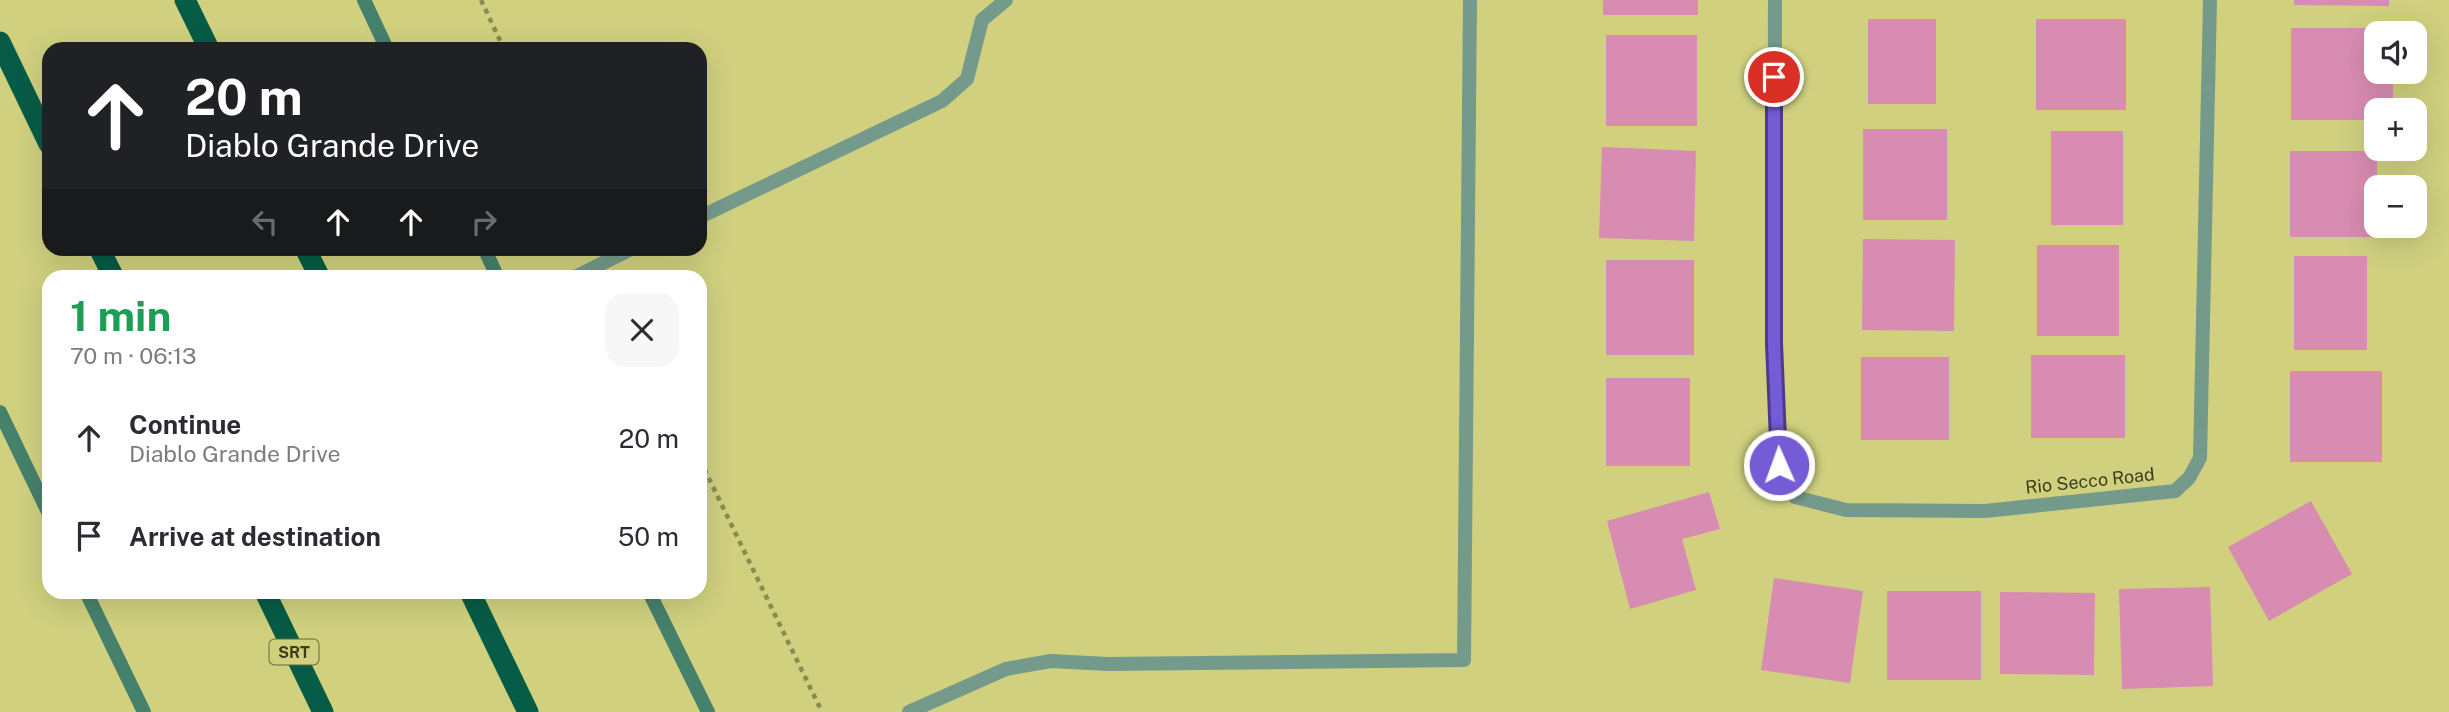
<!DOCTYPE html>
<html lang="en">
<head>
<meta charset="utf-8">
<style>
	body { margin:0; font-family:"Public Sans",sans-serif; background:#f7f7f7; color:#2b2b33; height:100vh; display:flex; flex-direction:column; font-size:26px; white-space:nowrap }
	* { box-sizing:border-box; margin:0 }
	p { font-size:23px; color:#7c7c81 }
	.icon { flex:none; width:38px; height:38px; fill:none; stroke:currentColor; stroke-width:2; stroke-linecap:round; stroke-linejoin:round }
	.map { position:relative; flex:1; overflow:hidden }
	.panel { position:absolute; left:42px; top:270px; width:665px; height:329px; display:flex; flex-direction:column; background:#fff; border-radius:21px; box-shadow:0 7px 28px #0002 }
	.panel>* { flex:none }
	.top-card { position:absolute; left:42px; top:42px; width:665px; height:214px; border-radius:21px; box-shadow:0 7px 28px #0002; background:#202124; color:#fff; overflow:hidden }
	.buttons { position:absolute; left:2364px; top:21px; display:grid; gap:14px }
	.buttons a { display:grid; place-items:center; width:63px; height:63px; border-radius:14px; background:#fff; box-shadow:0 7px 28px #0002; font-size:35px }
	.pin { position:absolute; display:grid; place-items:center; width:60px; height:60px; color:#fff; margin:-30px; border:4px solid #fff; border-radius:50%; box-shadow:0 2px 7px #0007 }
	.me { position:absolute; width:77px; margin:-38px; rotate:358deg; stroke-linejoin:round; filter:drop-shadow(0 0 5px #0008) }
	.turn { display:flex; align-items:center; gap:24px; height:147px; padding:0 28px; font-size:32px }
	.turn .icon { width:91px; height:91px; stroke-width:2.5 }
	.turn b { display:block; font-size:49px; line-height:60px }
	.lanes { display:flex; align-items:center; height:66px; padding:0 28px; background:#0003; justify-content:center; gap:35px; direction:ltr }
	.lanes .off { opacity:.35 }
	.round { display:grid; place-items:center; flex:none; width:74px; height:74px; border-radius:21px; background:#f7f7f7 }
	.overview { display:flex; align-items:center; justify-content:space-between; height:119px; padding:0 28px }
	h1 { font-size:42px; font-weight:700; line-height:52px; color:#1e9e55 }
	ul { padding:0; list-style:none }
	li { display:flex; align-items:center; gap:21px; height:98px; padding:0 28px }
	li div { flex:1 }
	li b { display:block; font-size:26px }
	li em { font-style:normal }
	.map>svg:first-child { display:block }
	.building { fill:#d88cb1 }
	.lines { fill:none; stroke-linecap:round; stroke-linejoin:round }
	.path { stroke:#8b8b50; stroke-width:4.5; stroke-dasharray:5 5; stroke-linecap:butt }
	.service { stroke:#749a8b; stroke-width:14 }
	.minor { stroke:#749a8b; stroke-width:14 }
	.secondary { stroke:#46816c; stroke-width:14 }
	.motorway { stroke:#065c46; stroke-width:21 }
	.route-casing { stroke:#4c3b8a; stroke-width:18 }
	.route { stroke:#755bd5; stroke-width:12 }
	.labels { text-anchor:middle; stroke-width:7; stroke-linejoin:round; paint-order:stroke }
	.shield { fill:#d0d07f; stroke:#696939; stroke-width:2 }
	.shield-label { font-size:16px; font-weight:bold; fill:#3d3d1b }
	.street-label { font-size:18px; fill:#3d3d1b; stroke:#d0d07f }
</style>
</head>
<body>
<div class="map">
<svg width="2449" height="712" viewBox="0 0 2449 712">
	<rect width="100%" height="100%" fill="#d0d07f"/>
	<g class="building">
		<rect x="1603" y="0" width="95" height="15"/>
		<path d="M2294,0H2389V6L2294,5Z"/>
		<rect x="1868" y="19" width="68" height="85"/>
		<rect x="2036" y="19" width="90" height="91"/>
		<path d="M2291,28H2393V33H2376V72H2393V110H2376V120H2291Z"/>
		<rect x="1606" y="35" width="91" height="91"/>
		<rect x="1863" y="129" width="84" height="91"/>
		<rect x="2051" y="131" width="72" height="94"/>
		<path d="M1602,147L1696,151L1694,241L1599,238Z"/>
		<rect x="2290" y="151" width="87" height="86"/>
		<path d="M1863,239L1955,240L1954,331L1862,330Z"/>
		<rect x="2037" y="245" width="82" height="91"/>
		<rect x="2294" y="256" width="73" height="94"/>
		<rect x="1606" y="260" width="88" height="95"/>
		<rect x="2031" y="355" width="94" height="83"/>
		<rect x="1861" y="357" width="88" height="83"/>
		<rect x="2290" y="371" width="92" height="91"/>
		<rect x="1606" y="378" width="84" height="88"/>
		<path d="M1709,492L1720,529L1682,539L1696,590L1630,609L1607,521Z"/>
		<path d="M2311,501L2352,574L2269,621L2228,547Z"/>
		<path d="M1774,578L1863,591L1850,683L1761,670Z"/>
		<path d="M2210,587L2213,686L2122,689L2119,589Z"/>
		<rect x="1887" y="591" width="94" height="89"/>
		<path d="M2000,592L2095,593L2094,675L2000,674Z"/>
	</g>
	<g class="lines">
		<g class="path">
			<path d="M481,0L504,49"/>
			<path d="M700,460L822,712"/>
		</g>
		<g class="service">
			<path d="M700,217L942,101L967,79L982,20L1006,0"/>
			<path d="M577,276L633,248"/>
			<path d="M909,712L1006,669L1051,661L1108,664L1464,660L1470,0"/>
		</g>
		<path class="minor" d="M1775,0L1774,343L1779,465L1784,482L1795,497L1846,510L1985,511L2175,491L2189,478L2200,458L2210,0"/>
		<g class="secondary">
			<path d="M364,0L387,49"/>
			<path d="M484,248L497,276"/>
			<path d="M0,412L49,514"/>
			<path d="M86,592L144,712"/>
			<path d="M649,592L708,712"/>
		</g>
		<g class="motorway">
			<path d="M185,0L209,49"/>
			<path d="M0,42L49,144"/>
			<path d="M99,248L113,276"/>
			<path d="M305,248L319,276"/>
			<path d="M265,592L323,712"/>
			<path d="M470,592L528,712"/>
		</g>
	</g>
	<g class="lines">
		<g class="route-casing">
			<path id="route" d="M1774,77V343L1779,465"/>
		</g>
		<use href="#route" class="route"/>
	</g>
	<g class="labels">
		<rect class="shield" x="269.5" y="639.5" width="49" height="25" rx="5"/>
		<g class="shield-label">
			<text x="294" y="658">SRT</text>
		</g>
		<g class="street-label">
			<text transform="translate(2090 481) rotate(-6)" y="6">Rio Secco Road</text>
		</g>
	</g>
</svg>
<div class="buttons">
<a><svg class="icon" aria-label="sound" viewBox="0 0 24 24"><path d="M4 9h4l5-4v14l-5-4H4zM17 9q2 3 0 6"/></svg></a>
<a>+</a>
<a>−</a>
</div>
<div class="pin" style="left:1774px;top:77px;background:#d93025"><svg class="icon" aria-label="arrive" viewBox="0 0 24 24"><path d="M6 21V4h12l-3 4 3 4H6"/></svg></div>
<svg class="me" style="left:1779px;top:465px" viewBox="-20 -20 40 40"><circle r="17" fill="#755bd5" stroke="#fff" stroke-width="3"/><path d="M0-11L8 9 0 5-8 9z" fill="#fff"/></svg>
<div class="top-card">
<div class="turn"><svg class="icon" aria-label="ahead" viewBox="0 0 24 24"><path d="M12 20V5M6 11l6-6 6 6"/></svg><div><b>20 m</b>Diablo Grande Drive</div></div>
<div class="lanes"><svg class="icon off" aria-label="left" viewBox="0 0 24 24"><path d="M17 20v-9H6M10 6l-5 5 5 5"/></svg><svg class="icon" aria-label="ahead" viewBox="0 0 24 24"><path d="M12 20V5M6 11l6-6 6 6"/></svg><svg class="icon" aria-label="ahead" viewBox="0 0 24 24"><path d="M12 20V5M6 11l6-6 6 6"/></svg><svg class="icon off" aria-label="right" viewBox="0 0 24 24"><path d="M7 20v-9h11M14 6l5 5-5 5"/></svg></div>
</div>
<section class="panel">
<div class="overview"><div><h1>1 min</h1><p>70 m · 06:13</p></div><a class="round"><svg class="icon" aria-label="close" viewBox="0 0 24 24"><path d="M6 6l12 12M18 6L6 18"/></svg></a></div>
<ul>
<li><svg class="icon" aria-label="ahead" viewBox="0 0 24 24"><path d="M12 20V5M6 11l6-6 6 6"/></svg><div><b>Continue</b><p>Diablo Grande Drive</p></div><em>20 m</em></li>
<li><svg class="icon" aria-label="arrive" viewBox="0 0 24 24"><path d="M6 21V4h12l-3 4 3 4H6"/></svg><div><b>Arrive at destination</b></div><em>50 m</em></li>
</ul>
</section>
</div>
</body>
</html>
